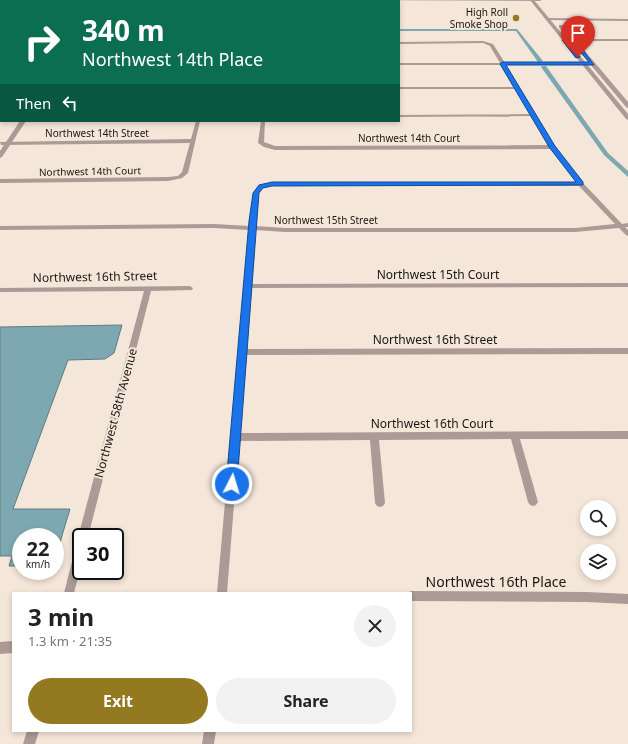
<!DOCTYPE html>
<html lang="en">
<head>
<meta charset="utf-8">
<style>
	body { margin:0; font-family:"Noto Sans",sans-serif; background:#f2f2f2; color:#222; height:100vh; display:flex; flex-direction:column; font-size:15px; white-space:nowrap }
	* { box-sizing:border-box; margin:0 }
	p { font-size:13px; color:#767676 }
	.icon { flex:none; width:22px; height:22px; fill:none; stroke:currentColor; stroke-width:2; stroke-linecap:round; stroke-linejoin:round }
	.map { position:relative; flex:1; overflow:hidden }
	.panel { position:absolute; left:12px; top:592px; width:400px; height:140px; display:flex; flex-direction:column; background:#fff; border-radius:0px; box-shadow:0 2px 6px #0003 }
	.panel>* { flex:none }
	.banner { position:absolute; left:0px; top:0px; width:400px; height:122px; box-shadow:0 2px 6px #0003; background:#0b6e4f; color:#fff; overflow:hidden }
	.fabs { position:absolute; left:580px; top:500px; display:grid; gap:8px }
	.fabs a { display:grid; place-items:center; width:36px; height:36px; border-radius:50%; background:#fff; box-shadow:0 2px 6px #0003; font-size:20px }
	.speed { position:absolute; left:12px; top:528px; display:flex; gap:8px; font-size:20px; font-weight:700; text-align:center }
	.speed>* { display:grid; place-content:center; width:52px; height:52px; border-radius:50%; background:#fff; box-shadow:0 2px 6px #0003; line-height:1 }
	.speed small { font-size:10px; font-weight:400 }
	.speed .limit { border:2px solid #111; border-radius:6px; background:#fff; color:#111 }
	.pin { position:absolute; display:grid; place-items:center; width:34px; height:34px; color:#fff; margin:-41px -17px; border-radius:50% 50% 50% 0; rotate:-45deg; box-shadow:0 0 4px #0007 }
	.pin .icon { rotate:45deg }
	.me { position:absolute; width:44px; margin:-22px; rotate:5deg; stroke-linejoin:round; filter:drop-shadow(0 0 3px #0008) }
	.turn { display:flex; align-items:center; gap:14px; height:84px; padding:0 16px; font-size:18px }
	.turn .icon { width:52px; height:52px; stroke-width:2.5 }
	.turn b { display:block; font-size:28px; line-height:34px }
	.then { display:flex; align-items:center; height:38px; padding:0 16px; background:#0003; gap:8px; font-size:15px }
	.round { display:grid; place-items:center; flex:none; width:42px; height:42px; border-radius:21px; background:#f2f2f2 }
	.head { display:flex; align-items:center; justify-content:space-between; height:68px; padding:0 16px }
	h1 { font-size:24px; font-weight:700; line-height:30px }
	.action { display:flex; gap:8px; margin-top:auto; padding:8px 16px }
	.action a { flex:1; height:46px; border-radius:24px; background:#937a21; color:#fff; font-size:16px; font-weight:700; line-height:46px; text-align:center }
	.action a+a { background:#f2f2f2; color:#222 }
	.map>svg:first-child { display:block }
	.water { fill:#7ea8b1; stroke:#607c81 }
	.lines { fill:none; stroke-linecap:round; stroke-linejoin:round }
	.canal { fill:#7ea8b1; fill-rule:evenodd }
	.minor { fill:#ab9a95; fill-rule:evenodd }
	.tertiary { fill:#ab9a95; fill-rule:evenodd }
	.route { fill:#1a73e8; stroke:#114b97 }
	.poi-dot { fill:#937a21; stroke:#f5e6da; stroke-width:1.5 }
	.labels { text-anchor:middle; stroke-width:4; stroke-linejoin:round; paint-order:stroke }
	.far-poi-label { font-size:10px; fill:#1b1612; stroke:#f5e6da; text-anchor:end }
	.far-street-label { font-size:10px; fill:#1b1612; stroke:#f5e6da }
	.street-label { font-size:12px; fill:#1b1612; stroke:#f5e6da }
	.near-street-label { font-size:14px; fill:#1b1612; stroke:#f5e6da }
</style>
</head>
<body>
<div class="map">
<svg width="628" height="744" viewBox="0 0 628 744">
	<rect width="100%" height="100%" fill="#f5e6da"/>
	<path class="water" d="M122,325L114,353L105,359L68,360L13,509H70L55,559V537H21V566H9L12,556H0V327Z"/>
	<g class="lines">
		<g class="canal">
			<path d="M399,29H517L543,61L538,62L516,31H399Z"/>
			<path d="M542,66H546L608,153L628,171V177L604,155L541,67Z"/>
			<path d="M1,85V90L0,91V86Z"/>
		</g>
		<g class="minor">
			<path d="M35,0H39L34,1Z"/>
			<path d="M344,0H542L540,1Z"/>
			<rect x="0" y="14" width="1" height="2"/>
			<path d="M546,18L628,19V21L547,20Z"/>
			<rect x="0" y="32" width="1" height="2"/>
			<path d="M564,39H628V41H563Z"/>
			<path d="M483,41L493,44L505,63H594V65H506L554,146L583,183L622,224L628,223V227H625L628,230V236L626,235L619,228L575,232H285L255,230L251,284L628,283V287L251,288L246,349L628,348V354L246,355L240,433L628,431V439H520L538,502L536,505L533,506L530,505L528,502L511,439L379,440L385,503L383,506L380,507L377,506L375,503L370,440L239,441L227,593H217L249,230L214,228L0,230V226L214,224L249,226L253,193L259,185L272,182H577L551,149L275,150L264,147L258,143L261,121H265L264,142L275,146L548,145L532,116L399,117V115L530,114L516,89H399V87H514L502,65H399V63H500L490,46L483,43L399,44V42ZM272,186H579L615,224L575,228H285L256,226L259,193L263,187Z"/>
			<path d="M196,121H200L188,173L182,178L168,181L0,183V179L168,177L178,176L182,172L190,143L1,145L0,142L191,139Z"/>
			<path d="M190,286L193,288L192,290L151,291L88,537H81V541L79,540L78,537L144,291L0,292V288Z"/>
			<path d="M81,541V566L74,593H64L76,546L77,543Z"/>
			<path d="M411,591L587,592L628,594V604L587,602L411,601V593H407Z"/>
			<path d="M13,641V653L0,654V642Z"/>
			<path d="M27,731H39L35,744H23Z"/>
			<path d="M204,731H216L214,744H202Z"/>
		</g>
		<g class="tertiary">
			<path d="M530,0H534L628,114V120L626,119Z"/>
			<path d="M559,25H563L628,102V108L626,107L559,27Z"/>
			<path d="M20,121H26L2,157L0,158V151Z"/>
		</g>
	</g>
	<path class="route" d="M564,39H575L594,65H506L555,146L583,182V185L272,186L263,188L259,193L237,484L235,487H228L226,484L249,221L253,193L259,185L272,182H576L549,147L500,64L502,62H589L572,42H568L580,57L576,58L562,40Z"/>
	<circle class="poi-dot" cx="516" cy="18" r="4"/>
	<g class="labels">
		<g class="far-poi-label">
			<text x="508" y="16">High Roll<tspan x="508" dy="12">Smoke Shop</tspan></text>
		</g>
		<g class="far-street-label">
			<text x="97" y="137">Northwest 14th Street</text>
			<text x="409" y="142">Northwest 14th Court</text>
			<text transform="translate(90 171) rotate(-1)" y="4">Northwest 14th Court</text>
			<text x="326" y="224">Northwest 15th Street</text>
		</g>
		<g class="street-label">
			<text x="438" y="279">Northwest 15th Court</text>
			<text transform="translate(95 277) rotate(-1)" y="4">Northwest 16th Street</text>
			<text x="435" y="344">Northwest 16th Street</text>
			<text transform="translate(116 413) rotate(-75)" y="4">Northwest 58th Avenue</text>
			<text x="432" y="428">Northwest 16th Court</text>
		</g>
		<g class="near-street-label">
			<text x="496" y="587">Northwest 16th Place</text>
		</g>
	</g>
</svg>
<div class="fabs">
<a><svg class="icon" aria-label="search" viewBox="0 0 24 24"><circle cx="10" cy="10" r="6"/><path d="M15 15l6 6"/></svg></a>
<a><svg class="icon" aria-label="layers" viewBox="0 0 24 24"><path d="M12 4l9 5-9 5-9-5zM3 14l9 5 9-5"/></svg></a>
</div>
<div class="speed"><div>22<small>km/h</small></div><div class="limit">30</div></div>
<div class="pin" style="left:578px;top:57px;background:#d93025"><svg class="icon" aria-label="arrive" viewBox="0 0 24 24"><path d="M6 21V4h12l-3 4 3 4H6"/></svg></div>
<svg class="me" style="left:232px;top:484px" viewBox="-20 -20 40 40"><circle r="17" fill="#1a73e8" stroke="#fff" stroke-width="3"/><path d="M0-11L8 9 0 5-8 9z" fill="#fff"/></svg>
<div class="banner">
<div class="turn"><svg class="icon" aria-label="right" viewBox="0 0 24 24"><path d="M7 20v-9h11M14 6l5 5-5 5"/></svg><div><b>340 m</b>Northwest 14th Place</div></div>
<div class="then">Then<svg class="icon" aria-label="left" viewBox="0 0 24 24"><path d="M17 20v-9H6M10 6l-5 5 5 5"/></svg></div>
</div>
<section class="panel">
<div class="head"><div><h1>3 min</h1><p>1.3 km · 21:35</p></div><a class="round"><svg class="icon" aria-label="close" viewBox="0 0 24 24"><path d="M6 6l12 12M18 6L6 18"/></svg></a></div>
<div class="action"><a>Exit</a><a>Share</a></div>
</section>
</div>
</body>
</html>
